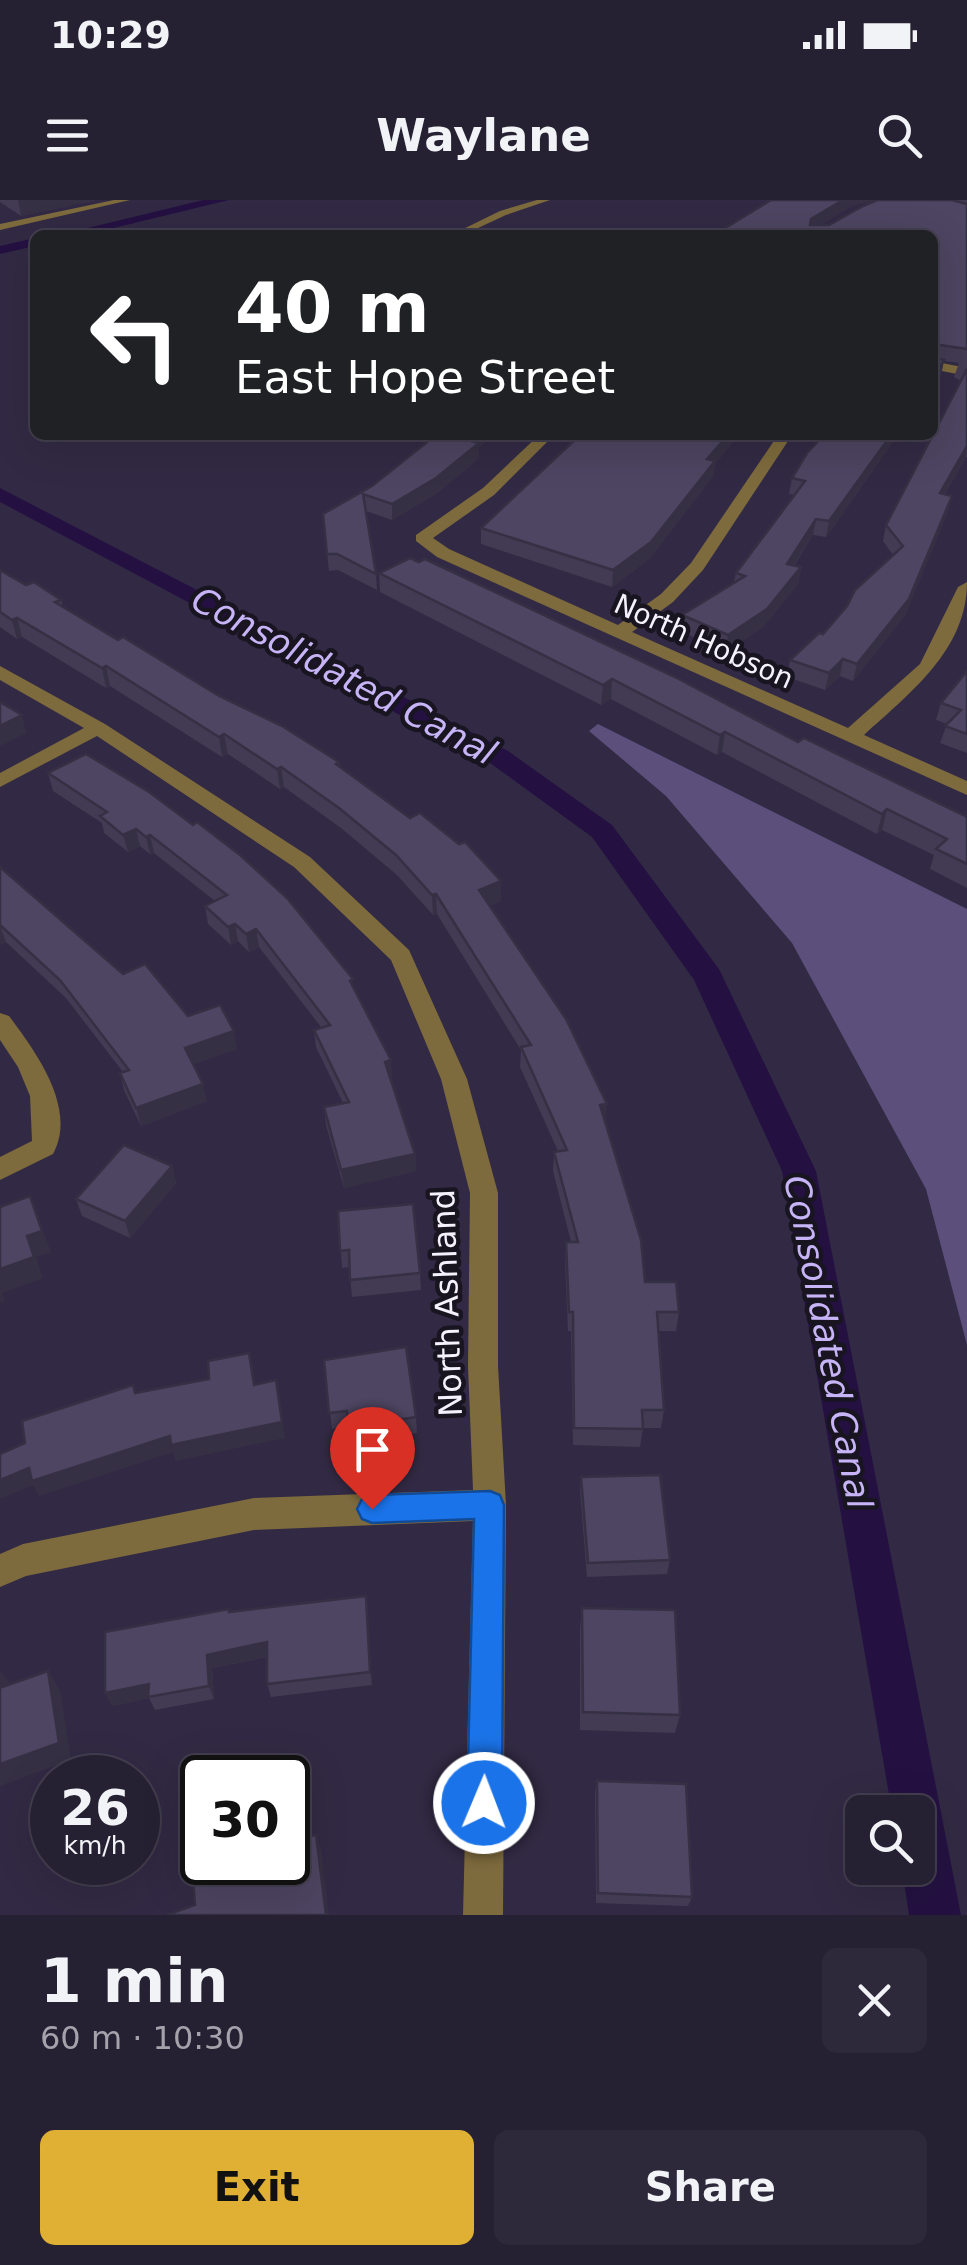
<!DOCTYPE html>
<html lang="en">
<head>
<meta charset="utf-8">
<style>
	body { margin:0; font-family:"DejaVu Sans",sans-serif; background:#2e283b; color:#f1f3f6; height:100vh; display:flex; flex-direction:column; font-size:38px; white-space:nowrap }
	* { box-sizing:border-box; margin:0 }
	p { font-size:32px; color:#a4a3ac }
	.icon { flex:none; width:55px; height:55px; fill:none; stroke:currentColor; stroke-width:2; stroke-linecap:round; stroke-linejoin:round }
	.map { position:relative; height:1715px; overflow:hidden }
	.details { display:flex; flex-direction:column; background:#262033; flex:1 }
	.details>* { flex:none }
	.guide { position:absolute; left:30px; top:30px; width:908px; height:210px; border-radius:15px; box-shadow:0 10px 40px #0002,0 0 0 2px #423e4e; background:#202124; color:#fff; overflow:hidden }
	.controls { position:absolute; left:845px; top:1595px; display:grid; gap:20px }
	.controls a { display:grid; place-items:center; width:90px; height:90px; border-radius:15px; background:#262033; box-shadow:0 10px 40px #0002,0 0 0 2px #423e4e; font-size:50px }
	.speed { position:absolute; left:30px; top:1555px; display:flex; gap:20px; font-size:50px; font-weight:700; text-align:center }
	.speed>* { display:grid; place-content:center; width:130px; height:130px; border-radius:50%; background:#262033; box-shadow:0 10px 40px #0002,0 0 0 2px #423e4e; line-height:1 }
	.speed small { font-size:25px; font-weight:400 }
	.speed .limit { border:5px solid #111; border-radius:15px; background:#fff; color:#111 }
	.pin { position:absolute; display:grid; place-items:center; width:85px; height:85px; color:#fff; margin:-102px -42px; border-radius:50% 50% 50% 0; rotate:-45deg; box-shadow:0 0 10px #0007 }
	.pin .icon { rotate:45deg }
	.me { position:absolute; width:110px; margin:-55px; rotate:1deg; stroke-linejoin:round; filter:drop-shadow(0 0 8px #0008) }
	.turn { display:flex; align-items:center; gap:35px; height:210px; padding:0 40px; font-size:45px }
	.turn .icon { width:130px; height:130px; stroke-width:2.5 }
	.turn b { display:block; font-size:70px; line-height:85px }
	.round { display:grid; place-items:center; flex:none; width:105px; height:105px; border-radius:15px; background:#2e283b }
	.summary { display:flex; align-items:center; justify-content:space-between; height:170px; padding:0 40px }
	h1 { font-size:60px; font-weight:700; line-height:75px }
	.cta { display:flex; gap:20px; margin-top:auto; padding:20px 40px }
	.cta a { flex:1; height:115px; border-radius:15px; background:#dfb034; color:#111; font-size:40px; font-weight:700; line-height:115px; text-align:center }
	.cta a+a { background:#2e283b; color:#f1f3f6 }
	.status { display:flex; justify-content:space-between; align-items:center; height:70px; padding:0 50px; background:#262033; direction:ltr }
	.status svg { height:28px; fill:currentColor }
	header { display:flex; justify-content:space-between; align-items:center; height:130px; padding:0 40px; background:#262033; font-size:45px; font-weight:700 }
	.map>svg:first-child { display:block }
	.green { fill:#5c4f7b }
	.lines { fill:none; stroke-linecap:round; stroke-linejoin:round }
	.canal { fill:#241142; fill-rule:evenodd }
	.service { fill:#7d6a3d; fill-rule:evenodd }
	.minor { fill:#7d6a3d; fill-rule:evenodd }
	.wall { fill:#423b53 }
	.shaded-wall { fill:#363044 }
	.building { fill:#4d4561; stroke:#363044; stroke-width:2.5 }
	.route { fill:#1a73e8; stroke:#114b97; stroke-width:2.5 }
	.labels { text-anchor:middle; stroke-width:9; stroke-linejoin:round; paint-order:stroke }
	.far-street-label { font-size:28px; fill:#f5f1ff; stroke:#181521 }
	.street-label { font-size:32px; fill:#f5f1ff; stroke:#181521 }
	.water-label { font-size:35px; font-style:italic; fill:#c6b4f6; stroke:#181521 }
</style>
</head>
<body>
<div class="status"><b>10:29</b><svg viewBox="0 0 49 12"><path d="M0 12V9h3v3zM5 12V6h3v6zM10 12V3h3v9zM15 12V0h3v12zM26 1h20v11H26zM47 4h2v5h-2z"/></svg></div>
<header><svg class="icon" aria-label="menu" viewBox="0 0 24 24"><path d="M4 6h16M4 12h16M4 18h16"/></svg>Waylane<svg class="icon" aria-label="search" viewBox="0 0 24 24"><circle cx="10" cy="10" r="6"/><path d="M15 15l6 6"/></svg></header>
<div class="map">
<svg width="967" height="1715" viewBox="0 0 967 1715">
	<rect width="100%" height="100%" fill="#322a44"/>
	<path class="green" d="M598,524L967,709V1145L926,989L792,743L666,596L589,531Z"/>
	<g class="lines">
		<g class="canal">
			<path d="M203,0H229L85,35H59Z"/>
			<path d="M35,38V46L0,54V46Z"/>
			<path d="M0,288L508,551L612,625L719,769L816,971L961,1715H909L902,1668H918V1612H892L782,971L694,780L592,637L490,563L0,302Z"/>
		</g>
		<g class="service">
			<path d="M114,0H130L0,30V24Z"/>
			<path d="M537,0H550L506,15L463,35H451L500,11Z"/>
		</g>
		<g class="minor">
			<path d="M932,161L967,168V176L932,169Z"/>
			<path d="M539,235H554L494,295L433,338L449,349L618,425L661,394L691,363L778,235H792L703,370L673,402L632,432L848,528L920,464L958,387L967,382C967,450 910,493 864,535L967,581V595L437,357L416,341V335L483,288Z"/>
			<path d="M0,466L105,524L310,657L409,750L467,879L498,993V1166L506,1305L503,1715H463L473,1321L254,1330L26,1376L0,1387V1354L23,1344L254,1298L473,1290L468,1166L470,993L441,879L391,760L294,667L97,536L0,587V573L84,528L0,480Z"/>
			<path d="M0,813L9,816C35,851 78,908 53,954L0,980V957L32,941L30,896L18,867L0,840Z"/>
		</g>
	</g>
	<g class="wall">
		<path d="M0,0H96L21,16L0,2Z"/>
		<path d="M877,0H967V257H966L945,294L952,296L948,311L905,415L853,481L840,476L825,490L787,477L790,460L823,434L893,355L883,341L886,325L961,181L954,177L959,163L944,161L941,175L932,187V35H714L850,7L820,25H829Z"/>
		<path d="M578,235H739L715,264L713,276L650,358L612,387L481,344V328Z"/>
		<path d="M824,235H898L826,337L813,335L794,366L801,367L798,384L764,426L726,452L680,431L682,415L734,382L736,373L794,295L789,294L792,278Z"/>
		<path d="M479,248V258L437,293L392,320L366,311L376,374L377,390L338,370L329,371L323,314L372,286Z"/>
		<path d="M0,370L26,385L61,400L63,407L118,440L339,562L340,567L501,701L489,706L605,923L645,1082L679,1112L676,1131H659L664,1210L661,1228H643L640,1247L573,1245L571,1131H568L565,1062L566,1042H571L553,971L554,952L558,951L520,867L521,850L437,714L433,715L397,675L341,628L284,587L280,589L228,554L222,557L110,486L106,488L22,437L17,439L0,427Z"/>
		<path d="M379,373L798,542L967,617V688L930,669L934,655L882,630L877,634L722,552L717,555L611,499L601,505L380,392Z"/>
		<path d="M967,471V553L940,543L947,524L936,520L941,503Z"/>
		<path d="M86,554L354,789L392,877L390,878L415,954L416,971L344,988L326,925L324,907L343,903L316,847L314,830L321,827L259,747L249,752L238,741L231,745L208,724L205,706L215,701L154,653L150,654L140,646L128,652L104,633L102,623L53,591L48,573Z"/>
		<path d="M0,667L123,774L237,849L193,864L207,901L141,926L124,890L120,873L123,872L66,798L6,742L0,745Z"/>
		<path d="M172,966L176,983L130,1038L82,1016L76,999Z"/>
		<path d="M338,1011L420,1073L421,1090L352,1097L349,1067L342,1068Z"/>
		<path d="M324,1160L416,1217L417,1233L352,1243L349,1226L332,1229Z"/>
		<path d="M581,1277L670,1360L667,1374L587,1377L580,1292Z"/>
		<path d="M366,1396L372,1485L271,1497L267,1484V1457L212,1468L214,1499L155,1510L149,1498L112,1506L230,1412Z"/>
		<path d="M582,1408L680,1515L675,1533L580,1530V1428Z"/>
		<path d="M597,1581L692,1697L688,1706L596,1703L595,1592Z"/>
	</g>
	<g class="shaded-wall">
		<path d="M18,0H96L21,16Z"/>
		<path d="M843,0H875L850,7L809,32L811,19Z"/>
		<path d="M944,160L941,175L932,187V177Z"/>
		<path d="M475,235H494L479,248V258L437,293L392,320V304Z"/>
		<path d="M728,235H739L715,264L713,276L650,358L612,387L613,370Z"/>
		<path d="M891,235H898L826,337L829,321Z"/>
		<path d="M967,246L966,257L936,309L940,293Z"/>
		<path d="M952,296L948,311L905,415L853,481L857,464Z"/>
		<path d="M816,319L813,335L784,380L787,364Z"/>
		<path d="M801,367L798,384L764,426L726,452L728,435Z"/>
		<path d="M17,418L22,437L17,439L12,420Z"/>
		<path d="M843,459L840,476L825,490L829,473Z"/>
		<path d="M106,466L110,486L106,488L102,468Z"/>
		<path d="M612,479L611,499L601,505L603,485Z"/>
		<path d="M22,515L26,533L0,546V526Z"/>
		<path d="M725,532L722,552L717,555L720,535Z"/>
		<path d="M224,534L228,554L222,557L219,537Z"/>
		<path d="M281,567L284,587L280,589L277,569Z"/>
		<path d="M887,609L882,630L877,634L882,614Z"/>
		<path d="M136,629L140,646L128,652L123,635Z"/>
		<path d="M150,635L154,653L150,654L146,637Z"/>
		<path d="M501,681V701L479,710V690Z"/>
		<path d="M436,694L437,714L433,715L432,695Z"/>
		<path d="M235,724L238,741L231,745L228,727Z"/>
		<path d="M0,726L6,742L0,745Z"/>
		<path d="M256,729L259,747L249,752L246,734Z"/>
		<path d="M234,831L237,849L189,866L185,848Z"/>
		<path d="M391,860L392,877L386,879L385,862Z"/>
		<path d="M203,884L207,901L141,926L136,908Z"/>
		<path d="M607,904L605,924L600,905Z"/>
		<path d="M415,954L416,971L344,988L341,970Z"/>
		<path d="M172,966L176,983L130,1038L125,1021Z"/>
		<path d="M30,996L51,1052L36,1057L43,1078L2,1093L5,1101L0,1103V1069L27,1036Z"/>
		<path d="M276,1180L285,1238L176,1261L173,1252L39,1296L33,1285L0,1299V1280L29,1268Z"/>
		<path d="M366,1396L368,1410L372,1485L370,1472Z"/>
		<path d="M267,1442L271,1456L212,1468L214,1499L209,1486L207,1455Z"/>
		<path d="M0,1470L13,1488L2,1487Z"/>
		<path d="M48,1471L60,1490L71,1560L0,1586V1564Z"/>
		<path d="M149,1484V1498L112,1506L105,1493Z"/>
		<path d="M316,1635L321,1650L329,1715H326Z"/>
	</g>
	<g class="building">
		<path d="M771,0H843L811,19L810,25H829L863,6L877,0H952L967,4V149L933,144L932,153V35H714Z"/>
		<path d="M932,157L944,160L932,177Z"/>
		<path d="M967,169V246L940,293L952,296L909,399L857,464L843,459L829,473L790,460L819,433L823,434L847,406L855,390L903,346L886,325Z"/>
		<path d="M436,235H475L468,240L479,243L436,278L392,304L363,294L376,374L337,354H327L323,314L372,286Z"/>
		<path d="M580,235H728L707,259L715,261L651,342L613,370L481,328Z"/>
		<path d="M824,235H891L829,321L816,319L787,364L801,367L767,409L728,435L682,415L745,376L736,373L805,281L792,278L807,253Z"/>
		<path d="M410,358L419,362L425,359L675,477L798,542L804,538L967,617V664L936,649L947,639L887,609L882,614L725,532L720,535L612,479L603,485L379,373Z"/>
		<path d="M0,370L26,385L34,382L61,400L55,402L118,440L123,437L219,496L282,526L339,562L336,564L410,618L420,613L459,644L465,642L501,681L479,690L566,819L607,904L600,905L641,1040L645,1082H676L679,1112H657L664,1210H642L643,1229L574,1228L573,1112H569L566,1042H578L554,952L567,950L521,847L531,845L436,694L432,695L396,655L339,608L281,567L277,569L224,534L219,537L106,466L102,468L17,418L12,420L0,412Z"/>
		<path d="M967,471V534L945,526L961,510L941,503Z"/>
		<path d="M0,502L22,515L0,526Z"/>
		<path d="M86,554L149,592L193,625L197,622L240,655L287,698L353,779L350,781L391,860L385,862L415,954L341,970L324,907L349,902L314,830L330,825L256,729L246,734L235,724L228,727L205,706L227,695L150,635L146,637L136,629L123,635L100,616L107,612L48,573Z"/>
		<path d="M0,667L123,774L145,764L188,816L220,805L234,831L185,848L203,884L136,908L120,873L129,870L60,780L0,725Z"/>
		<path d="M124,945L172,966L125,1021L76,999Z"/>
		<path d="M30,996L42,1031L27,1036L34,1057L0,1069V1007Z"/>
		<path d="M413,1004L420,1073L350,1080L349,1050L340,1051L338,1011Z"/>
		<path d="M406,1147L416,1217L349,1228L347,1211L329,1213L324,1160Z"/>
		<path d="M249,1153L254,1185L276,1180L282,1222L171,1245L170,1236L32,1281L29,1268L0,1280V1254L25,1243L22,1221L133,1185L135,1193L209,1179L208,1161Z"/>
		<path d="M660,1275L670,1360L588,1363L581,1277Z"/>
		<path d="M366,1396L370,1472L267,1484V1442L207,1455L209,1486L148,1497L149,1484L105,1493V1432L229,1409V1412Z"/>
		<path d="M582,1408L675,1410L680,1515L583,1512Z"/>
		<path d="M48,1471L59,1543L0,1564V1473L2,1487Z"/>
		<path d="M597,1581L686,1584L692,1697L598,1693Z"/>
		<path d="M316,1635L326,1715H167L195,1705L192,1666L207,1662H288V1642Z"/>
	</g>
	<path class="route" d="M490,1291L500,1295L504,1305L502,1603L497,1615L484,1620L472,1615L467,1603L474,1319L372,1323L362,1319L357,1309L362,1299L372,1295Z"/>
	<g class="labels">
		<g class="far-street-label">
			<text transform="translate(704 441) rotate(24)" y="10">North Hobson</text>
		</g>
		<g class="street-label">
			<text transform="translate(447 1103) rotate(-92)" y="11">North Ashland</text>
		</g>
		<g class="water-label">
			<text transform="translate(344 476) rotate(28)" y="12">Consolidated Canal</text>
			<text transform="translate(828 1142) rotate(79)" y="12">Consolidated Canal</text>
		</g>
	</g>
</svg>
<div class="controls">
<a><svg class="icon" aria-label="search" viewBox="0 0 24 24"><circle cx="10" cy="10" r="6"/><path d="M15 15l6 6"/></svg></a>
</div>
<div class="speed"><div>26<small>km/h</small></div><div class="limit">30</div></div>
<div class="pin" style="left:372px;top:1309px;background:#d93025"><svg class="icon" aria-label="arrive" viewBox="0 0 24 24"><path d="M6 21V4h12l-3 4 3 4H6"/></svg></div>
<svg class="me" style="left:484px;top:1603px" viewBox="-20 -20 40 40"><circle r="17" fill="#1a73e8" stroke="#fff" stroke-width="3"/><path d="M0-11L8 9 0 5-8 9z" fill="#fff"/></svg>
<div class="guide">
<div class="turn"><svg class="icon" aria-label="left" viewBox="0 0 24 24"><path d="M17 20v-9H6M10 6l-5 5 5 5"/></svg><div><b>40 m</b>East Hope Street</div></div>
</div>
</div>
<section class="details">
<div class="summary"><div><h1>1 min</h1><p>60 m · 10:30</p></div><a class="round"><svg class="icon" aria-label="close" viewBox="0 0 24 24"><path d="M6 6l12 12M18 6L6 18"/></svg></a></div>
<div class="cta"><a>Exit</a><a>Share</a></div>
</section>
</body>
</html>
